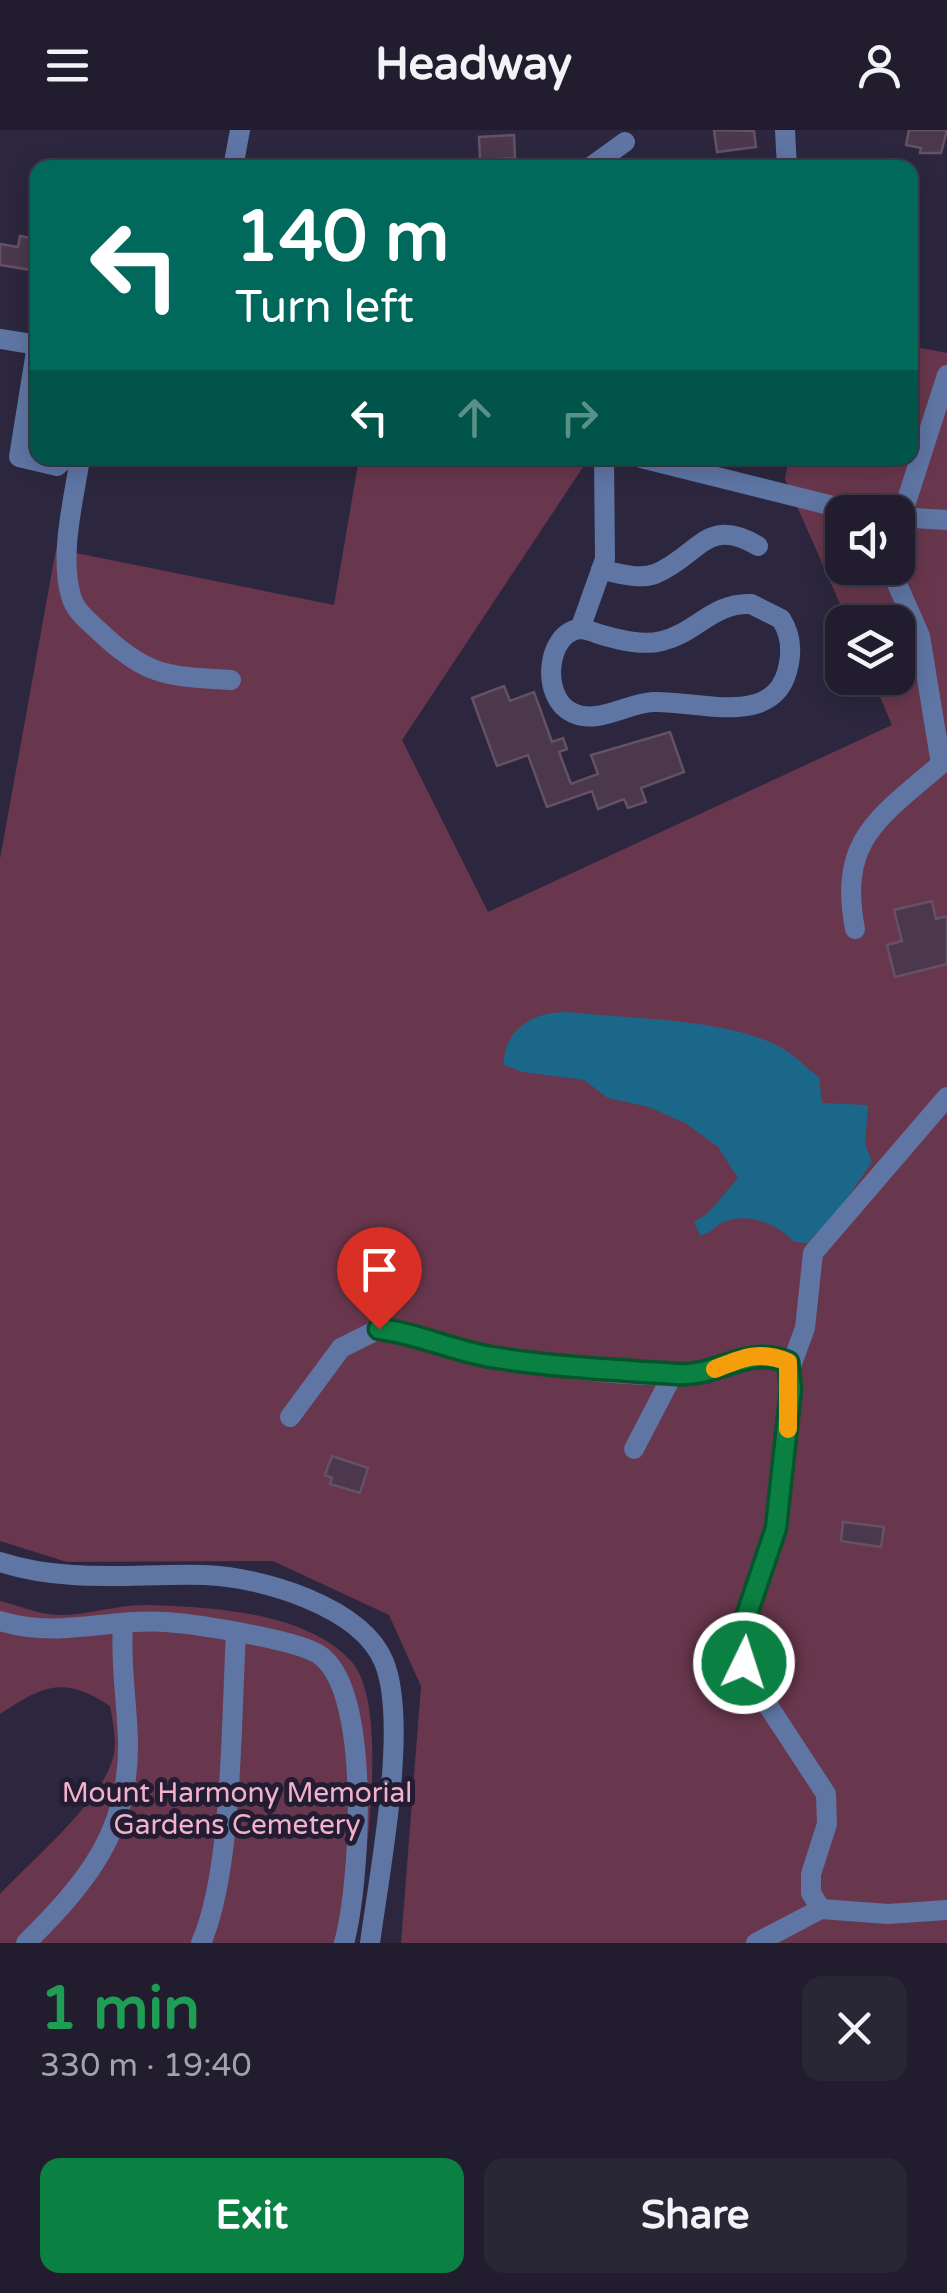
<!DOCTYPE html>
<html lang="en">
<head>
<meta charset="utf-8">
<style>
	body { margin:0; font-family:"Varela Round",sans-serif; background:#292636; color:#f1f3f6; height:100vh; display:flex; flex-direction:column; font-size:38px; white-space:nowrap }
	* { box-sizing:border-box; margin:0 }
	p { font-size:32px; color:#a2a2aa }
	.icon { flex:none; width:55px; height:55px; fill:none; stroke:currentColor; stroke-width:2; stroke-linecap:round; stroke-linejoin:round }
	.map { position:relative; height:1813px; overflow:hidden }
	.drawer { display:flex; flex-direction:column; background:#211d2e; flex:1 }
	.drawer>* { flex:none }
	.top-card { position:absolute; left:30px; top:30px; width:888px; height:305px; border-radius:20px; box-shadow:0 5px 25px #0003,0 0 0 2px #3e3b4a; background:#00695c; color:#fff; overflow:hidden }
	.tools { position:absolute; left:825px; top:365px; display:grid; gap:20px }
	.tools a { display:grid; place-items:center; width:90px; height:90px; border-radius:20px; background:#211d2e; box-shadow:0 5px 25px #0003,0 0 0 2px #3e3b4a; font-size:50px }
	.pin { position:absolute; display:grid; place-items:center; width:85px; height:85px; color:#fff; margin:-102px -42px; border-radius:50% 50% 50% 0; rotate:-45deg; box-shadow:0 0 10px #0007 }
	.pin .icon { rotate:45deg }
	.me { position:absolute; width:110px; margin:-55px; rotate:4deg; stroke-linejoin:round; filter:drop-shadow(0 0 8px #0008) }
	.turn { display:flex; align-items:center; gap:35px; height:210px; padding:0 40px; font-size:45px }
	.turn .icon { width:130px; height:130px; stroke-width:2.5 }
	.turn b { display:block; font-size:70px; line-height:85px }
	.lanes { display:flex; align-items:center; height:95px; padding:0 40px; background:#0003; justify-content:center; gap:50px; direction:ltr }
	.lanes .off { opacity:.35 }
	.round { display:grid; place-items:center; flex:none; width:105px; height:105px; border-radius:20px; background:#292636 }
	.headline { display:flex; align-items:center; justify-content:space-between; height:170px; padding:0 40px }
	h1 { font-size:60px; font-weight:700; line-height:75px; color:#1e9e55 }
	.cta { display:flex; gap:20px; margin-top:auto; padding:20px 40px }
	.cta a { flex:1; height:115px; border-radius:20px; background:#0b8043; color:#fff; font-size:40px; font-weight:700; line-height:115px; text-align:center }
	.cta a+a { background:#292636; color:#f1f3f6 }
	header { display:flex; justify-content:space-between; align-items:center; height:130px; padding:0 40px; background:#211d2e; font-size:45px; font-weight:700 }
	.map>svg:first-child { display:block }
	.green { fill:#69374d; fill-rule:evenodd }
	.water { fill:#1b678a }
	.building { fill:#4b384c; stroke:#655166; stroke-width:2.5 }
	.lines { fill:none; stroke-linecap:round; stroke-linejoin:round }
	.minor { stroke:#5f76a5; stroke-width:20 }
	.route-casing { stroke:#07532c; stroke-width:25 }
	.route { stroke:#0b8043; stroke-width:18 }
	.slow { stroke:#f59e0b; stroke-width:18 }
	.labels { text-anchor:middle; stroke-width:10; stroke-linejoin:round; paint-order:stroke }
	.park-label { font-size:28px; fill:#f4b1cc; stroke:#221d33 }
</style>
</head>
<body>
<header><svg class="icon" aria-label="menu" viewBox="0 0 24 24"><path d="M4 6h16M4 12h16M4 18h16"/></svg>Headway<svg class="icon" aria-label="person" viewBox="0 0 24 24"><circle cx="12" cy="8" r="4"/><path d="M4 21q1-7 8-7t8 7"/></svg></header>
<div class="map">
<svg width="947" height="1813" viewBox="0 0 947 1813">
	<rect width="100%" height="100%" fill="#2c273e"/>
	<g class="green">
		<path d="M910,216L947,223V1813H401L421,1556L389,1485L273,1431L67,1432L0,1411V729L56,419L334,475L359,328H589L402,610L488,782L892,595L872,548H898V492H848L785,349L789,328H910ZM842,382H898V438H842Z"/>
		<path d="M0,1471C18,1475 40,1485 59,1485C89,1485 119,1474 149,1475C212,1477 304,1482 350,1530C393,1574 362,1753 355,1813H0V1764C33,1729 98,1675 112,1631C118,1614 113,1593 110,1576C63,1545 43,1556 0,1584Z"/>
	</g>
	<path class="water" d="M567,882C629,889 728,888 782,918C795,925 806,938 819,947L822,973L868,975L865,1014L872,1032L839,1080L808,1113L794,1112C778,1094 744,1080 720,1094C711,1099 711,1104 700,1105L694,1092L708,1083L738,1048L718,1017L687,994L649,977L608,968L584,950L523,942L504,935C503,899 535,881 567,882Z"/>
	<g class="building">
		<path d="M714,0L754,1L756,17L717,22Z"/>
		<path d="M909,0H947L941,23H920L921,18L906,15Z"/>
		<path d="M514,5L515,28L480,30L479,7Z"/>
		<path d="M20,106L36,109L31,140L0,135V114L18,117Z"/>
		<path d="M504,556L510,571L534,562L552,612L563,608L567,619L559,622L571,654L598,644L591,625L670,602L684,642L641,658L646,672L628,678L624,669L598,679L592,661L547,677L528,625L497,636L472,568Z"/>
		<path d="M932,771L936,789L947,786V834L895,847L887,815L902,811L894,780Z"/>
		<path d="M332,1326L368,1338L360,1363L330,1354L332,1348L325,1345Z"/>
		<path d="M843,1392L884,1397L881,1417L841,1411Z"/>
	</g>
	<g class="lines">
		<g class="minor">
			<path d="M785,0L787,38"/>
			<path d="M233,38L240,0"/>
			<path d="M589,38L625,12"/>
			<path d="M0,209L38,215"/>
			<path d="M37,215L19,327L57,336L66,328"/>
			<path d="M80,328C74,369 59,424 71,466C75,481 88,491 99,501C147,547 167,546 231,550"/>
			<path d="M641,328L857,382"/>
			<path d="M898,387L947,390"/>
			<path d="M901,388L947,245"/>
			<path d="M601,440C619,443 638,450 655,444C699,426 706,385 758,416"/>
			<path d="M751,474L781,489C790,503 792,517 789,533C778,601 699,570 653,572C627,573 598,595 573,583C540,569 546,502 580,499C586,499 596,503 602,505C620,510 643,516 662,511C696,503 713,472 751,474Z"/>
			<path d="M580,499L605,429L604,328"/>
			<path d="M855,799C838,709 879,688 941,634L920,506L890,438"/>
			<path d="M290,1287L341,1218L379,1199C417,1202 453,1221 490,1227C554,1238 625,1247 690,1245C726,1244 755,1208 791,1236"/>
			<path d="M634,1319L673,1244"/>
			<path d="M0,1432C68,1454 135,1443 205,1445C260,1447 361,1476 384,1532C409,1594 379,1744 370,1813"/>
			<path d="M0,1491C61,1509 107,1488 166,1492C195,1494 301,1510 321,1526C372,1565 360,1755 344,1813"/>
			<path d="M821,1779L811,1763V1744L827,1694L826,1664L748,1545L745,1490L776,1398L791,1236L805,1198L813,1123L947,967"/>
			<path d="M26,1813C86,1753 130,1702 128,1611C127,1571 120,1534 123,1494"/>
			<path d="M201,1813C233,1740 231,1588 236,1504"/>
			<path d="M756,1813L821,1779L888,1784L947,1780"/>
		</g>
	</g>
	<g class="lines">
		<g class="route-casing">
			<path id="route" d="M379,1199C417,1203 453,1221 491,1227C553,1237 615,1240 677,1244C719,1247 745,1215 788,1232L791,1259L776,1398L745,1490L744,1533"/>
		</g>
		<use href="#route" class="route"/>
		<path class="slow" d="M715,1239C742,1228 759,1220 788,1232V1299"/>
	</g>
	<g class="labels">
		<g class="park-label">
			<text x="237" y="1672">Mount Harmony Memorial<tspan x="237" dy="32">Gardens Cemetery</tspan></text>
		</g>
	</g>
</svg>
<div class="tools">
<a><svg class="icon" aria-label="sound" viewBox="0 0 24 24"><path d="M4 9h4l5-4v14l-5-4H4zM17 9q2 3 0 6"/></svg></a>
<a><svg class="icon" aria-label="layers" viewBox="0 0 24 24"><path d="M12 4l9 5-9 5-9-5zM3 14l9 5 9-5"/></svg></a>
</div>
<div class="pin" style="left:379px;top:1199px;background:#d93025"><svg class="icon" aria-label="arrive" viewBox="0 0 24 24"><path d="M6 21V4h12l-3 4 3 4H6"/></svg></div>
<svg class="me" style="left:744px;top:1533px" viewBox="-20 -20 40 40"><circle r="17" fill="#0b8043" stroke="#fff" stroke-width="3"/><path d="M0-11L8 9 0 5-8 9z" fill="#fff"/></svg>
<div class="top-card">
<div class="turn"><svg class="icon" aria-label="left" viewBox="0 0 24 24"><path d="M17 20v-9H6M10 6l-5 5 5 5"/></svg><div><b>140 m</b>Turn left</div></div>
<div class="lanes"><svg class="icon" aria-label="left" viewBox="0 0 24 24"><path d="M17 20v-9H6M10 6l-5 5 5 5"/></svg><svg class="icon off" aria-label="ahead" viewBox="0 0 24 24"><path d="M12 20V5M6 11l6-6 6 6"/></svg><svg class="icon off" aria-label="right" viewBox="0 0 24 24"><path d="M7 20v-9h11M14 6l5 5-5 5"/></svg></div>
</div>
</div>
<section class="drawer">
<div class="headline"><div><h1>1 min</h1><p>330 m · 19:40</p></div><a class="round"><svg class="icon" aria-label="close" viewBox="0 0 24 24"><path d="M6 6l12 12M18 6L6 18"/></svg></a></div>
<div class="cta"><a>Exit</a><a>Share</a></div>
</section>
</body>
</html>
